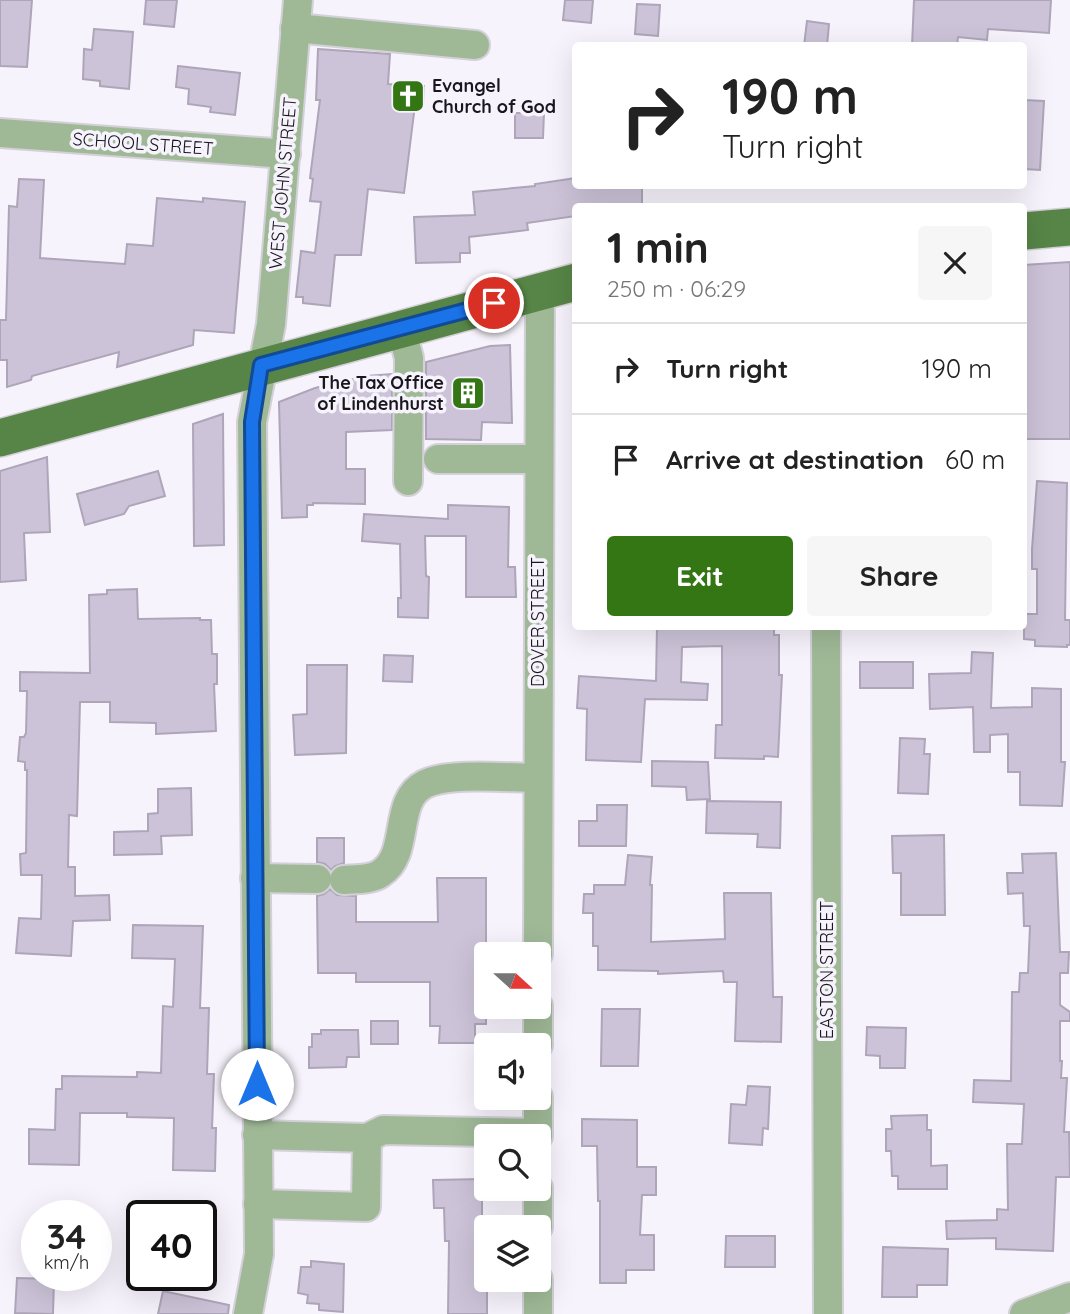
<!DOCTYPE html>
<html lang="en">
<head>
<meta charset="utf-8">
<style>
	body { margin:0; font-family:Quicksand,sans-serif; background:#f6f6f6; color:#222; height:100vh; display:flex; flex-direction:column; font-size:26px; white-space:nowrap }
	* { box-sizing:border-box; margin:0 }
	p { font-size:23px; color:#767676 }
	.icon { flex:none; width:38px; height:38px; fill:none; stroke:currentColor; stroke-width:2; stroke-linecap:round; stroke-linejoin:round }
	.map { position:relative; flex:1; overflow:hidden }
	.panel { position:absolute; left:572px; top:203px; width:455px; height:427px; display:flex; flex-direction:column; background:#fff; border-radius:7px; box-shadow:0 7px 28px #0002 }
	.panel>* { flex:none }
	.banner { position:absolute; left:572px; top:42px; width:455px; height:147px; border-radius:7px; box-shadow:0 7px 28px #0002; background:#fff; color:#222; overflow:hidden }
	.needle { width:46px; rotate:111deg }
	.buttons { position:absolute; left:474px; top:942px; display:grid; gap:14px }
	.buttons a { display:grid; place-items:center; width:77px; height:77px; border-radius:7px; background:#fff; box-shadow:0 7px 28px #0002; font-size:35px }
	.speed { position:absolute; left:21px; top:1200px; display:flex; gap:14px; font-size:35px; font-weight:700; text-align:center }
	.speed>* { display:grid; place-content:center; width:91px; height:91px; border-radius:50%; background:#fff; box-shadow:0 7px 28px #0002; line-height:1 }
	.speed small { font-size:18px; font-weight:400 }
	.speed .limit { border:4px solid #111; border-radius:10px; background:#fff; color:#111 }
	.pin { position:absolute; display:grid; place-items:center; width:60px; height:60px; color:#fff; margin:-30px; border:4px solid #fff; border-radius:50%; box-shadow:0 2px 7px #0007 }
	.me { position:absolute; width:77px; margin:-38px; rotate:0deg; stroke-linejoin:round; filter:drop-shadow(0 0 5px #0008) }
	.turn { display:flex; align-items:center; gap:24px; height:147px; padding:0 35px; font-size:32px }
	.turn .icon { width:91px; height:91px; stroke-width:2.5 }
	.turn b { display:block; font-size:49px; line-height:60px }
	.round { display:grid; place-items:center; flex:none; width:74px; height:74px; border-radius:7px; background:#f6f6f6 }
	.headline { display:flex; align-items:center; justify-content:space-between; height:119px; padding:0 35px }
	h1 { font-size:42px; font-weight:800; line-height:52px }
	.cta { display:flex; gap:14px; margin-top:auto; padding:14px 35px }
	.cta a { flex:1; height:80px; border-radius:7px; background:#347614; color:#fff; font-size:28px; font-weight:800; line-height:80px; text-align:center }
	.cta a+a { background:#f6f6f6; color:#222 }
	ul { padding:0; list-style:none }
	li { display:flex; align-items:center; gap:21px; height:91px; padding:0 35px; border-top:2px solid #e0e0e0 }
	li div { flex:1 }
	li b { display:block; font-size:26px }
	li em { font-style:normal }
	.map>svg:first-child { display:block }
	.building { fill:#ccc3d8; stroke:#aea5b9; stroke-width:2 }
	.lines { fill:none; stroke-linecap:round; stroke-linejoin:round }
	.minor-casing { stroke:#d4d0d8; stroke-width:32 }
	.major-casing { stroke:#d4d0d8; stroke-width:40 }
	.minor { stroke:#9fb997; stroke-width:28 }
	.major { stroke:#578547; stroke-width:37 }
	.route-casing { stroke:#114b97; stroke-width:18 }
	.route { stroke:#1a73e8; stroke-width:12 }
	.labels { text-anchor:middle; stroke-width:7; stroke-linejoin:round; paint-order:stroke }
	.poi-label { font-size:18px; font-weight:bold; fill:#1a161e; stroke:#f7f3fc; text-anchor:start }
	.street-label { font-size:18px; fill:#1a161e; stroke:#f7f3fc }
</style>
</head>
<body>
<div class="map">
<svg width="1070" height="1314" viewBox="0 0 1070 1314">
	<rect width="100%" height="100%" fill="#f7f3fc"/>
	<g class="building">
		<path d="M0,0H32L27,67L0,66Z"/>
		<path d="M146,0H177L174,27L144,24Z"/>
		<path d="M565,0H593L591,23L563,20Z"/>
		<path d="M914,0H1051L1049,33L988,29L987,40L958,37L957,46H912Z"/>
		<path d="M637,4L660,5L658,36L635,34Z"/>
		<path d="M807,21L829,24L827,46H804Z"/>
		<path d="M94,29L133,32L129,89L100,86V81L83,79L84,49L92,50Z"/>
		<path d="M318,49L390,54L388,84L424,86L423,106L415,105L404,193L368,189L361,255H335L330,306L303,303V297H296L301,251L315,253L321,202L310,201L313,179L310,178L320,100H316Z"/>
		<path d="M178,66L240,73L235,115L210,112L211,107L188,104L189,89L176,87Z"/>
		<path d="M1024,100L1044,101L1040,170L1024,169Z"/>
		<path d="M515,113H544L543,138H515Z"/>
		<path d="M576,178V186H642V205L576,206V216L527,223L528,230L469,237L470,253H460V262L416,263L414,217L475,215L473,192L535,186V184Z"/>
		<path d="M19,179L44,180L40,258L125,264L127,244L153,246L157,198L203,202V198L245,202L234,333L194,330L193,345L117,367L119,352L32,376L31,380L7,387V360H0V320H6L9,206L17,207Z"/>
		<path d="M1070,262V439H1024V265Z"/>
		<path d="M510,345L512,423L482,422L481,440L426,439V362L490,346Z"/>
		<path d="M392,374V430L346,432V469H365V504L313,503V505H307V517L282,518L279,402L315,388L366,376Z"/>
		<path d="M223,414L224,545L194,546L193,424Z"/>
		<path d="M47,457L50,532L24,533L26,580L0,582V471Z"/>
		<path d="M158,471L165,496L129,506L124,514L85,525L77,494Z"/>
		<path d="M1037,481L1067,483L1065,620H1070V645H1067V647L1035,646V640L1024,639V614H1037V569H1032V549Z"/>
		<path d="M448,505L509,507L508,567H515L516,597H466V536H425L426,576L429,577L428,618L398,617V598H401L400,544L362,541L364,514L448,519Z"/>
		<path d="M137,589L138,619L200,618V620H211L212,654H217V684H214L216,731L156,734V723L110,722V702H80L77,816L69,815L68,867H75V896L109,895L110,920L73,921L71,956L16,953L19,918L41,919L42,875H21L20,854L26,853L27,770H25V762L18,761L20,737H24L26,733L27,691H20V672L90,673L89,595L107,594V590Z"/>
		<path d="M657,626H774V635H779V675H782L778,757L764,756V759L715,758L716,725H722V646L682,647L681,682L708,684L707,700L645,699L641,762L586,760L587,709L577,708L579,676L656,681Z"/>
		<path d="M972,652L993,653L991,708L1032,707V688L1061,689V762H1065L1062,806L1020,805V772H1008V734L990,735V752H974L973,707L930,709L929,674L971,673Z"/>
		<path d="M384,655L413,656L412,682L383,681Z"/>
		<rect x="860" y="662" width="53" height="26"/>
		<path d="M307,665H347L346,753L295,755L293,715L307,714Z"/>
		<path d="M900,738L925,739L924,754H930L928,794L898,793Z"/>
		<path d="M652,761L708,762L710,799L687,800L686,787L652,786Z"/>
		<path d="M191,788L192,835L161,836L162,854L114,855V832L148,831V814L158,813V789Z"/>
		<path d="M707,801L781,802L780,848L757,847L758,834L706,833Z"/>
		<path d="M597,805H627L626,846H579V821H597Z"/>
		<path d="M944,835L945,915H901V873H893L892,836Z"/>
		<path d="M317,838H344V863L335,866L331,870L325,864L317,862Z"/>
		<path d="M1056,853L1060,952H1069L1068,973H1060V1005L1070,1012V1021H1060V1061H1062L1061,1078H1067L1064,1132H1069L1070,1177H1056L1053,1251L996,1249V1238L947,1239L946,1221L997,1220V1209L1008,1210L1007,1144H1022L1024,1104L973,1102L974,1080L1011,1081L1012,992H1019L1020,973H1028L1030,926H1024L1023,893L1008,894L1007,873H1023L1022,854Z"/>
		<path d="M628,855L652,857L650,885H652L651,942L725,939L724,893H771L773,997H782L781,1042L735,1041L737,982H724L723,971L658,974V971L598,970V946H593V913H583L584,894H594V885H625Z"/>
		<path d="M437,878H486V1024H475V1043H439L440,1026H430V982H356V973H318L317,896L324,894L330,889L337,895L356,896V922H438Z"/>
		<path d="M133,925L203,926L200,1008H209L207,1074H214L212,1128H216L215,1171L173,1170L174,1118L127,1117V1113H80L79,1165L29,1164V1129L55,1130L56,1089H62V1076L137,1077V1072L161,1073L163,1006L173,1007L175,959L132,958Z"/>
		<path d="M602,1009H640L638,1066H601Z"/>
		<rect x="371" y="1021" width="27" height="23"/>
		<path d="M867,1027L906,1028L905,1068H880V1056L866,1055Z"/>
		<path d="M321,1030H358L359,1057H347L346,1067L309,1068V1047H312V1034H321Z"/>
		<path d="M748,1086L770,1087L768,1129L763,1128L762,1145L729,1143L731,1104L746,1105Z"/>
		<path d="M927,1115V1130H931V1166L947,1165V1189H898V1176H892L891,1151H886V1129H892L891,1116Z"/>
		<path d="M582,1119L637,1120V1167H656V1195H642L640,1235H654V1270H626V1283H600V1201H598L597,1146H582Z"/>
		<path d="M482,1179V1277L487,1279V1314H448L449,1241H445L444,1208H434L433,1180Z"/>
		<path d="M726,1236H775V1267H725Z"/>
		<path d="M883,1247L948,1249L947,1285H917V1297H882Z"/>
		<path d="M311,1261L344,1264L343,1312L319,1310V1304L307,1303L308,1295L298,1293L301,1267H311Z"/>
		<path d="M17,1278L54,1279L53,1314L15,1313Z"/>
		<path d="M163,1291L229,1305L228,1314H158Z"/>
	</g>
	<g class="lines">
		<g class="minor-casing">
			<g id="minor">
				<path d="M295,28L475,45"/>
				<path d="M0,133L286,154"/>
				<path d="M401,328L409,358L408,481"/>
				<path d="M438,459H539"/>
				<path d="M826,626L828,1314"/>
				<path d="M255,878L317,879"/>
				<path d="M344,880C355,879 372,880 381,873C411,854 392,800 425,784C449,772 509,778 538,778"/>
				<path d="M538,954L540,291"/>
				<path d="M538,1045V1006"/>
				<path d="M257,1135L367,1138L366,1207L258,1204"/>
				<path d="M538,1136V1097"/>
				<path d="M367,1138L383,1130L538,1133"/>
				<path d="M538,1227V1188"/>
				<path d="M248,1314L259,1254L252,422L271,324L298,0"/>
				<path d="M538,1314V1279"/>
				<path d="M1024,1314L1070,1297"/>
			</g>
		</g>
		<g class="major-casing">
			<g id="major">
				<path d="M1024,231L1070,227"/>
				<path d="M0,438L576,282"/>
			</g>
		</g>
		<use href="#minor" class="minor"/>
		<use href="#major" class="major"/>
	</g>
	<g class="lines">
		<g class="route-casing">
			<path id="route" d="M257,1084L252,422L261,365L494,303"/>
		</g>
		<use href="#route" class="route"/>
	</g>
	<defs>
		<g id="church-square" transform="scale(1.75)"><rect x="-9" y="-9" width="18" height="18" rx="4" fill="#347614" stroke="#f7f3fc"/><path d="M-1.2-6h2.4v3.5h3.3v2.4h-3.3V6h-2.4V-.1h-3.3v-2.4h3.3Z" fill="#fff"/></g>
		<g id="building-square" transform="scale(1.75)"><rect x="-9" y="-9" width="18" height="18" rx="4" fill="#347614" stroke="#f7f3fc"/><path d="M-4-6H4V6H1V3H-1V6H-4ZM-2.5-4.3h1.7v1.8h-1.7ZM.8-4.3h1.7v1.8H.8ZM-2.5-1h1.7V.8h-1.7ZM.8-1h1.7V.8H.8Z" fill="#fff"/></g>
	</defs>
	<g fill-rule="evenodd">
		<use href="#church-square" x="408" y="96"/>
		<use href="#building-square" x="468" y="393"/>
	</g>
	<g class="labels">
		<g class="poi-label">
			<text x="432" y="92">Evangel<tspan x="432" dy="21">Church of God</tspan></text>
			<text x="444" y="389" text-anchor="end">The Tax Office<tspan x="444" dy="21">of Lindenhurst</tspan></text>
		</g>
		<g class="street-label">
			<text transform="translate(143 144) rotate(4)" y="6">SCHOOL STREET</text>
			<text transform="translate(283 183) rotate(-85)" y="6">WEST JOHN STREET</text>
			<text transform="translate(538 622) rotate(-90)" y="6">DOVER STREET</text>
			<text transform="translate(827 970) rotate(-90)" y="6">EASTON STREET</text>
		</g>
	</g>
</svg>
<div class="buttons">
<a><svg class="needle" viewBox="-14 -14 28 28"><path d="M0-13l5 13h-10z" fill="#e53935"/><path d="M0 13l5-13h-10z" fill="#767676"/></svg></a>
<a><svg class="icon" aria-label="sound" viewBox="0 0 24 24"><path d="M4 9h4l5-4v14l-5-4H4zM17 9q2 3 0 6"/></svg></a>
<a><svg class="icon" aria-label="search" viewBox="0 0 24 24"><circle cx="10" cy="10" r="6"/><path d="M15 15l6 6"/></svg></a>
<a><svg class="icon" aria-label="layers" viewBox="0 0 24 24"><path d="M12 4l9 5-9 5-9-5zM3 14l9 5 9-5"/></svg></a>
</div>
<div class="speed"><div>34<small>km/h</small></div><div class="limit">40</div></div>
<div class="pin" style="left:494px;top:303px;background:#d93025"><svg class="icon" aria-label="arrive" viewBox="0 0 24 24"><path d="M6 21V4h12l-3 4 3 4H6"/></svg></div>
<svg class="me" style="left:257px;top:1084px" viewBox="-20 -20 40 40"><circle r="19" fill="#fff"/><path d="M0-13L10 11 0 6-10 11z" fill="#1a73e8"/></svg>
<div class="banner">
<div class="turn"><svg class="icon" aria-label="right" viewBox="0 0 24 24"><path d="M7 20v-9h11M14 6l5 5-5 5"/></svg><div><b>190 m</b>Turn right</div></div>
</div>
<section class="panel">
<div class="headline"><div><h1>1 min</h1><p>250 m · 06:29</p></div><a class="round"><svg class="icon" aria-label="close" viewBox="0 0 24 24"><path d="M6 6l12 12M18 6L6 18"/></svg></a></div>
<ul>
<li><svg class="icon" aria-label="right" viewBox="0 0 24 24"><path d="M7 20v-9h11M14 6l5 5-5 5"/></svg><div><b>Turn right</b></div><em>190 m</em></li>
<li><svg class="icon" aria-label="arrive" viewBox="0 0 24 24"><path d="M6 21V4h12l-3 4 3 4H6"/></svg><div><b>Arrive at destination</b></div><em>60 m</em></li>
</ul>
<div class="cta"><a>Exit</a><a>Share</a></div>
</section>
</div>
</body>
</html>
